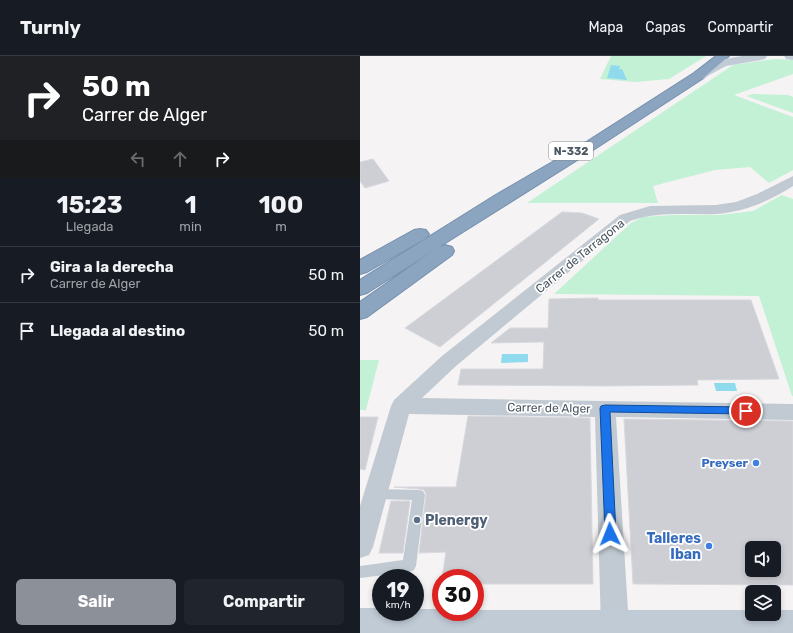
<!DOCTYPE html>
<html lang="es">
<head>
<meta charset="utf-8">
<style>
	body { margin:0; font-family:Rubik,sans-serif; background:#20242c; color:#f1f3f6; height:100vh; display:flex; flex-direction:column; font-size:15px; white-space:nowrap }
	* { box-sizing:border-box; margin:0 }
	p { font-size:13px; color:#9ea1a6 }
	.icon { flex:none; width:22px; height:22px; fill:none; stroke:currentColor; stroke-width:2; stroke-linecap:round; stroke-linejoin:round }
	.map { position:relative; flex:1; overflow:hidden }
	.details { display:flex; flex-direction:column; background:#171b24; width:360px }
	.details>* { flex:none }
	.guide { background:#202124; color:#fff; overflow:hidden }
	.fabs { position:absolute; left:385px; top:485px; display:grid; gap:8px }
	.fabs a { display:grid; place-items:center; width:36px; height:36px; border-radius:6px; background:#171b24; box-shadow:0 2px 6px #0003; font-size:20px }
	.speed { position:absolute; left:12px; top:513px; display:flex; gap:8px; font-size:20px; font-weight:700; text-align:center }
	.speed>* { display:grid; place-content:center; width:52px; height:52px; border-radius:50%; background:#171b24; box-shadow:0 2px 6px #0003; line-height:1 }
	.speed small { font-size:10px; font-weight:400 }
	.speed .limit { border:6px solid #d22; background:#fff; color:#111 }
	.pin { position:absolute; display:grid; place-items:center; width:34px; height:34px; color:#fff; margin:-17px; border:2px solid #fff; border-radius:50%; box-shadow:0 1px 4px #0007 }
	.me { position:absolute; width:44px; margin:-22px; rotate:358deg; stroke-linejoin:round; filter:drop-shadow(0 0 3px #0008) }
	.turn { display:flex; align-items:center; gap:14px; height:84px; padding:0 16px; font-size:18px }
	.turn .icon { width:52px; height:52px; stroke-width:2.5 }
	.turn b { display:block; font-size:28px; line-height:34px }
	.lanes { display:flex; align-items:center; height:38px; padding:0 16px; background:#0003; justify-content:center; gap:20px; direction:ltr }
	.lanes .off { opacity:.35 }
	.eta { display:flex; justify-content:space-evenly; align-items:center; height:68px; text-align:center }
	.eta b { font-size:24px; font-weight:700; line-height:28px }
	.primary-button { display:flex; gap:8px; margin-top:auto; padding:8px 16px }
	.primary-button a { flex:1; height:46px; border-radius:6px; background:#8c9099; color:#fff; font-size:16px; font-weight:700; line-height:46px; text-align:center }
	.primary-button a+a { background:#20242c; color:#f1f3f6 }
	ul { padding:0; list-style:none }
	li { display:flex; align-items:center; gap:12px; height:56px; padding:0 16px; border-top:1px solid #363941 }
	li div { flex:1 }
	li b { display:block; font-size:15px }
	li em { font-style:normal }
	header { display:flex; align-items:center; gap:24px; box-sizing:border-box; height:56px; padding:0 20px; background:#171b24; border-bottom:1px solid #363941 }
	header strong { font-size:19px }
	nav { display:flex; gap:22px; margin-inline-start:auto; font-size:14px }
	main { display:flex; flex:1; min-height:0 }
	.map>svg:first-child { display:block }
	.green { fill:#c3f1d5 }
	.water { fill:#90daee }
	.building { fill:#cdcfd5; stroke:#d7d9de; fill-rule:evenodd }
	.lines { fill:none; stroke-linecap:round; stroke-linejoin:round }
	.highway-casing { stroke:#7690ad; stroke-width:2 }
	.lane { fill:#c1cad2; fill-rule:evenodd }
	.street { fill:#c1cad2; fill-rule:evenodd }
	.secondary { fill:#c1cbd6; fill-rule:evenodd }
	.highway { fill:#8ba5c1; fill-rule:evenodd }
	.route { fill:#1a73e8; stroke:#114b97 }
	.shop-dot { fill:#3f7fe0; stroke:#fff; stroke-width:1.5 }
	.service-dot { fill:#5c6f8a; stroke:#fff; stroke-width:1.5 }
	.labels { text-anchor:middle; stroke-width:3.5; stroke-linejoin:round; paint-order:stroke }
	.shield { fill:#fff; stroke:#808990; stroke-width:1 }
	.shield-label { font-size:11px; font-weight:bold; fill:#4a5661 }
	.street-label { font-size:12px; fill:#4a5661; stroke:#fff }
	.shop-label { font-size:12px; font-weight:bold; fill:#366cbe; stroke:#fff; text-anchor:end }
	.near-service-label { font-size:14px; font-weight:bold; fill:#4e5e75; stroke:#fff; text-anchor:start }
	.near-shop-label { font-size:14px; font-weight:bold; fill:#366cbe; stroke:#fff; text-anchor:end }
</style>
</head>
<body>
<header>
<strong>Turnly</strong>
<nav><a>Mapa</a><a>Capas</a><a>Compartir</a></nav>
</header>
<main>
<section class="details">
<div class="guide">
<div class="turn"><svg class="icon" aria-label="right" viewBox="0 0 24 24"><path d="M7 20v-9h11M14 6l5 5-5 5"/></svg><div><b>50 m</b>Carrer de Alger</div></div>
<div class="lanes"><svg class="icon off" aria-label="left" viewBox="0 0 24 24"><path d="M17 20v-9H6M10 6l-5 5 5 5"/></svg><svg class="icon off" aria-label="ahead" viewBox="0 0 24 24"><path d="M12 20V5M6 11l6-6 6 6"/></svg><svg class="icon" aria-label="right" viewBox="0 0 24 24"><path d="M7 20v-9h11M14 6l5 5-5 5"/></svg></div>
</div>
<div class="eta">
<div><b>15:23</b><p>Llegada</p></div>
<div><b>1</b><p>min</p></div>
<div><b>100</b><p>m</p></div>
</div>
<ul>
<li><svg class="icon" aria-label="right" viewBox="0 0 24 24"><path d="M7 20v-9h11M14 6l5 5-5 5"/></svg><div><b>Gira a la derecha</b><p>Carrer de Alger</p></div><em>50 m</em></li>
<li><svg class="icon" aria-label="arrive" viewBox="0 0 24 24"><path d="M6 21V4h12l-3 4 3 4H6"/></svg><div><b>Llegada al destino</b></div><em>50 m</em></li>
</ul>
<div class="primary-button"><a>Salir</a><a>Compartir</a></div>
</section>
<div class="map">
<svg width="433" height="577" viewBox="0 0 433 577">
	<rect width="100%" height="100%" fill="#f5f3f3"/>
	<g class="green">
		<path d="M251,0H346L309,23L275,26L240,23Z"/>
		<path d="M415,3L433,4V18L374,39L433,61V114L409,127L390,111L355,114L293,130L298,147H167L373,9Z"/>
		<path d="M392,38L428,39L433,41V57L386,40Z"/>
		<path d="M422,139L433,143V340H432L399,240L194,238L271,167L283,161L313,159H360L393,155Z"/>
		<path d="M0,304H19L6,354H0Z"/>
	</g>
	<g class="water">
		<path d="M251,9L260,10L259,13H262L267,24L247,22Z"/>
		<path d="M142,298H168V306L141,307Z"/>
		<path d="M354,327H375L377,335H356Z"/>
	</g>
	<g class="building">
		<path d="M13,103L29,125L5,132L0,125V106Z"/>
		<path d="M202,156L222,157L239,163L80,291L45,272Z"/>
		<path d="M238,242V244H391L419,323L337,324L338,329L245,330L98,329L101,313H183L184,286L131,287L150,272H188L189,243Z"/>
		<path d="M108,360L230,362L233,528H115V522H82L86,496L59,497L66,438L64,434L59,433L34,431H96Z"/>
		<path d="M0,361H18L5,414L0,413Z"/>
		<path d="M264,363L433,365V529L273,528ZM392,492H414V514H392Z"/>
		<path d="M31,445H50L43,497H19Z"/>
	</g>
	<g class="lines">
		<g class="highway-casing">
			<g id="highway">
				<path d="M356,0H369L342,23L230,96L79,191L85,189L92,191L94,195L92,199L7,261L0,263V246L74,194L7,237L0,239V224L134,140L220,90L334,17Z"/>
				<path d="M60,173L66,174L69,178L66,182L7,216L0,218V204L54,174Z"/>
			</g>
		</g>
		<path class="lane" d="M16,433L59,434L63,435L65,439L56,510L54,514L49,516L0,522V510L43,504L52,444L16,443L12,442L10,438L12,434Z"/>
		<path class="street" d="M433,120V130C409,145 385,156 356,158C327,159 298,155 270,165L96,310L62,342L433,348V364L256,361L269,571L266,577H244L241,571L235,361L49,358L13,491L9,499L0,502V450L31,350L34,344L82,300L260,159L290,150L356,149L376,146L397,138Z"/>
		<g class="secondary">
			<path d="M382,0H407L405,3L401,4L366,10L342,23H334L332,20L334,17L359,4Z"/>
			<path d="M424,0H433V4L426,3Z"/>
			<path d="M0,552H21V556H55V553H81V556H115V554H392V558H414V554H433V577H0Z"/>
		</g>
		<use href="#highway" class="highway"/>
	</g>
	<path class="route" d="M245,349L386,351L390,352L391,355L390,357L386,358L250,356L256,478L255,481L250,483L246,481L245,478L240,352L241,350Z"/>
	<g class="shop-dot">
		<circle cx="396" cy="407" r="4"/>
		<circle cx="349" cy="490" r="4"/>
	</g>
	<circle class="service-dot" cx="57" cy="464" r="4"/>
	<g class="labels">
		<rect class="shield" x="189" y="86" width="44" height="18" rx="3"/>
		<g class="shield-label">
			<text x="211" y="99">N-332</text>
		</g>
		<g class="street-label">
			<text transform="translate(220 200) rotate(-39)" y="4">Carrer de Tarragona</text>
			<text transform="translate(189 352) rotate(1)" y="4">Carrer de Alger</text>
		</g>
		<g class="shop-label">
			<text x="388" y="411">Preyser</text>
		</g>
		<g class="near-service-label">
			<text x="65" y="469">Plenergy</text>
		</g>
		<g class="near-shop-label">
			<text x="341" y="487">Talleres<tspan x="341" dy="16">Iban</tspan></text>
		</g>
	</g>
</svg>
<div class="fabs">
<a><svg class="icon" aria-label="sound" viewBox="0 0 24 24"><path d="M4 9h4l5-4v14l-5-4H4zM17 9q2 3 0 6"/></svg></a>
<a><svg class="icon" aria-label="layers" viewBox="0 0 24 24"><path d="M12 4l9 5-9 5-9-5zM3 14l9 5 9-5"/></svg></a>
</div>
<div class="speed"><div>19<small>km/h</small></div><div class="limit">30</div></div>
<div class="pin" style="left:386px;top:355px;background:#d93025"><svg class="icon" aria-label="arrive" viewBox="0 0 24 24"><path d="M6 21V4h12l-3 4 3 4H6"/></svg></div>
<svg class="me" style="left:250px;top:478px" viewBox="-20 -20 40 40"><path d="M0-17L14 15 0 8-14 15z" fill="#1a73e8" stroke="#fff" stroke-width="4"/></svg>
</div>
</main>
</body>
</html>
